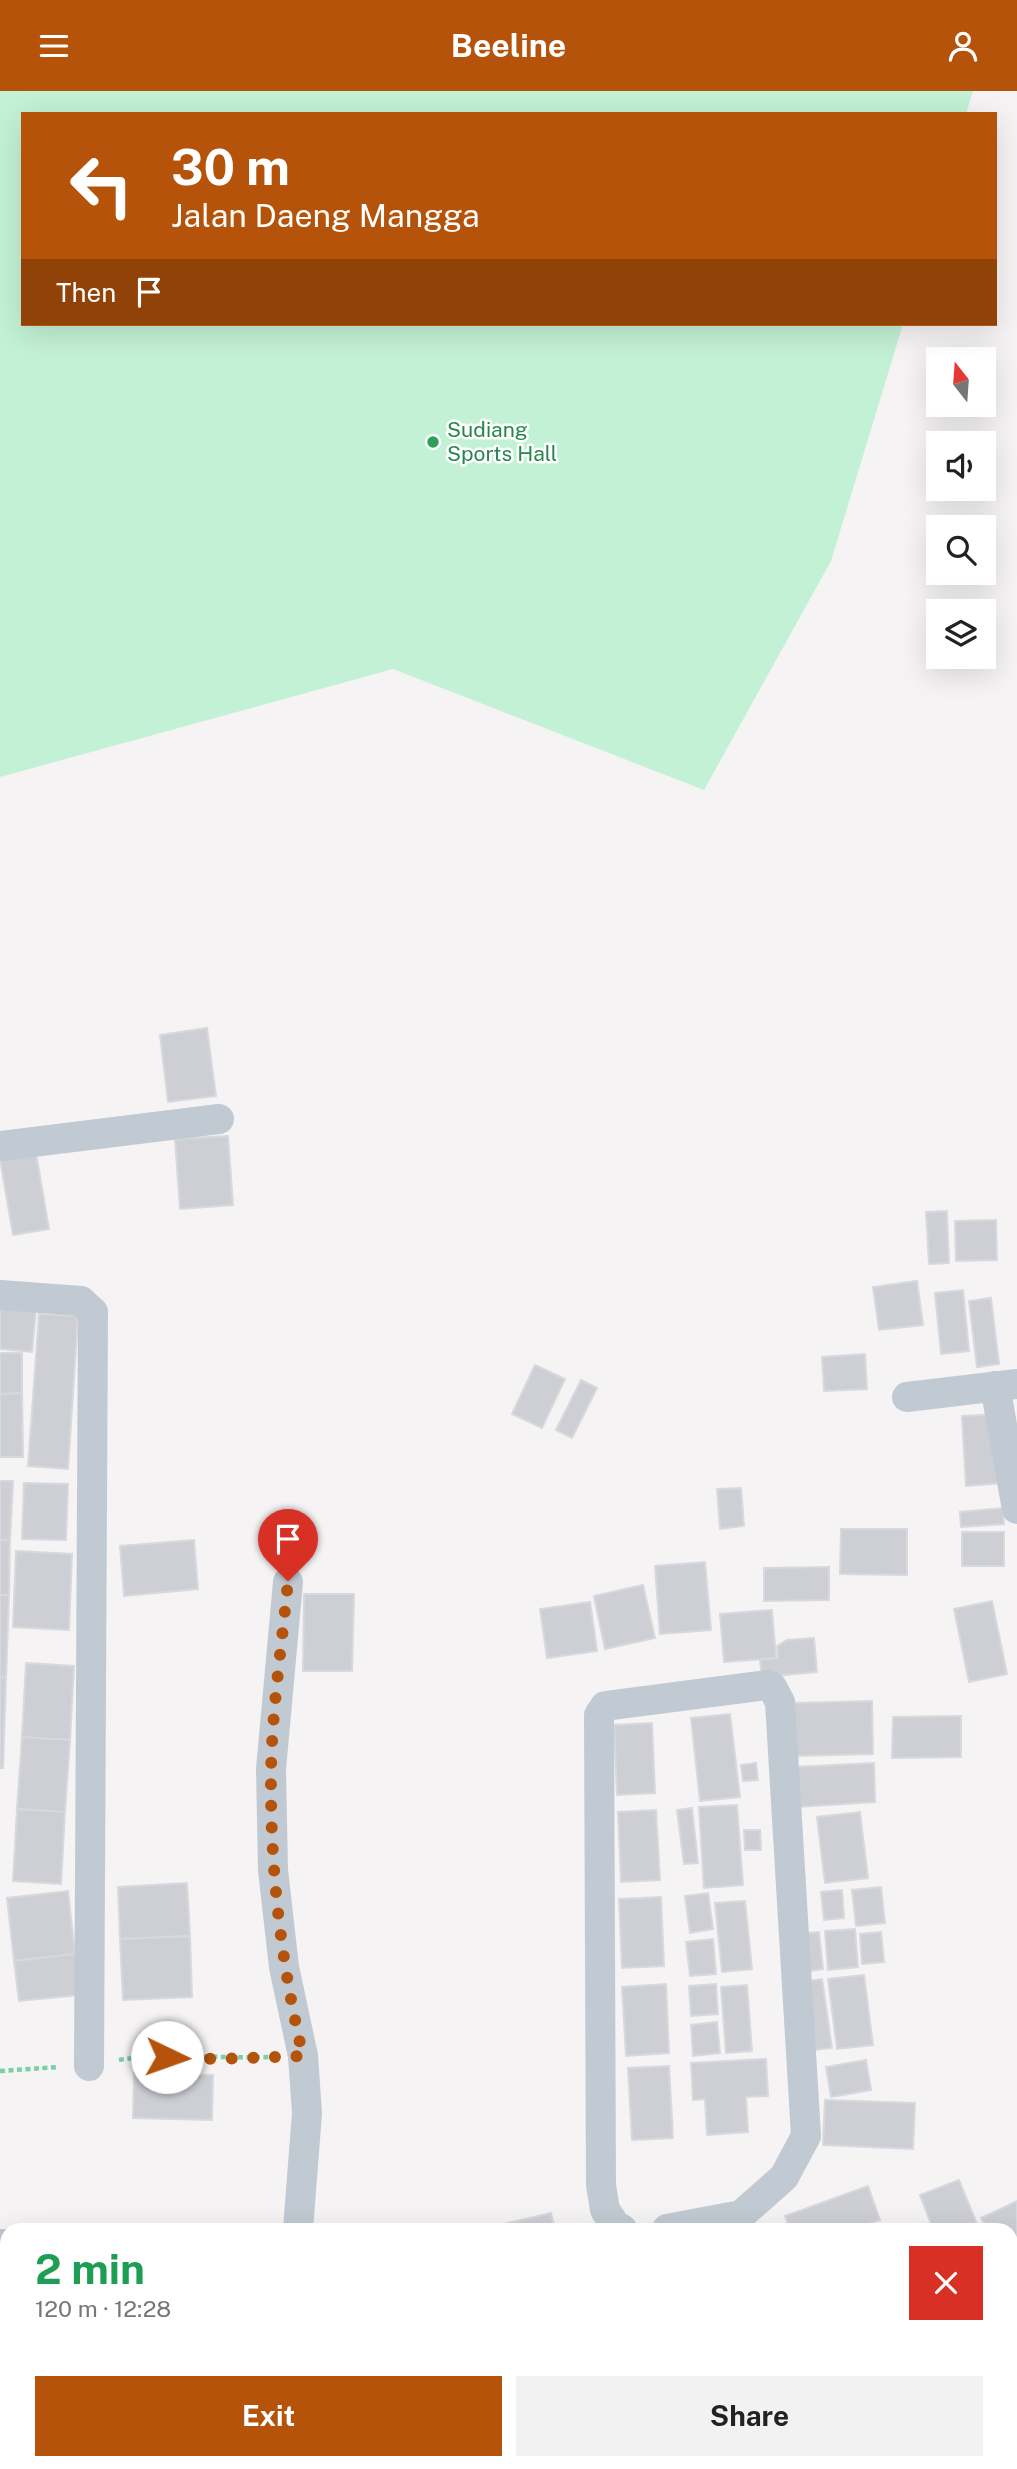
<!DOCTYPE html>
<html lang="en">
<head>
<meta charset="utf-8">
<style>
	body { margin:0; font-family:"Public Sans",sans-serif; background:#f2f2f2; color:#222; height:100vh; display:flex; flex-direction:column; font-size:26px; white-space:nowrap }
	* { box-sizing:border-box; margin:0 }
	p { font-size:23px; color:#767676 }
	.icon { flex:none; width:38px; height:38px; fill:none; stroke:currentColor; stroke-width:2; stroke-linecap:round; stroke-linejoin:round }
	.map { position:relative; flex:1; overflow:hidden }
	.drawer { position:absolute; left:0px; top:2132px; width:1018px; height:247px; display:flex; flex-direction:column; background:#fff; border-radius:21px 21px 0 0; box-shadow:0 7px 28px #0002 }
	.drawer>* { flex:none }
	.banner { position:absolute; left:21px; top:21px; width:976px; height:214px; border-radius:0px; box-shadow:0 7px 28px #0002; background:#b45309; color:#fff; overflow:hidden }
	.needle { width:46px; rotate:343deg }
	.tools { position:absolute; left:926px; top:256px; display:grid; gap:14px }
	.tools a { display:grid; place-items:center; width:70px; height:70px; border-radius:0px; background:#fff; box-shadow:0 7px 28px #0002; font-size:35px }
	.pin { position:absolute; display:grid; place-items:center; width:60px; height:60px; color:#fff; margin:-72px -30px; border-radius:50% 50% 50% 0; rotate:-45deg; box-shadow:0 0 7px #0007 }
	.pin .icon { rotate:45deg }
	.me { position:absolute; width:77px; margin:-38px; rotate:93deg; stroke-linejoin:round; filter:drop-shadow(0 0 5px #0008) }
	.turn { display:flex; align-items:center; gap:24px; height:147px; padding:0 35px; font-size:32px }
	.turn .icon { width:91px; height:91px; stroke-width:2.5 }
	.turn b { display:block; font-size:49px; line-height:60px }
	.then { display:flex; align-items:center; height:66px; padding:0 35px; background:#0003; gap:14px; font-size:26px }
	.round { display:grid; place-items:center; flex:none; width:74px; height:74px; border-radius:0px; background:#f2f2f2 }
	.summary { display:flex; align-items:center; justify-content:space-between; height:119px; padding:0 35px }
	h1 { font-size:42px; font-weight:700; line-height:52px; color:#1e9e55 }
	.action { display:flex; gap:14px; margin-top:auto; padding:14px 35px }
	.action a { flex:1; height:80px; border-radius:0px; background:#b45309; color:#fff; font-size:28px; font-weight:700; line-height:80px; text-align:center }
	.action a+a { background:#f2f2f2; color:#222 }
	header { display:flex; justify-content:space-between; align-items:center; height:91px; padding:0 35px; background:#b45309; color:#fff; font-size:32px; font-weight:700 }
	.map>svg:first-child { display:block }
	.green { fill:#c3f1d5 }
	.building { fill:#cdcfd5; stroke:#d7d9de; stroke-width:2 }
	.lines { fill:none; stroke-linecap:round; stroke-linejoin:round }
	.path { stroke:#7ad0a6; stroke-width:4.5; stroke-dasharray:5 3.5; stroke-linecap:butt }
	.minor { stroke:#c1cad2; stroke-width:30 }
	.route { stroke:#b45309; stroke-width:12; stroke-dasharray:0 21.6 }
	.leisure-dot { fill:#2e9e5b; stroke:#fff; stroke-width:2.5 }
	.labels { text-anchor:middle; stroke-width:5; stroke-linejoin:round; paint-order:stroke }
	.leisure-label { font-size:21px; fill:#27864d; stroke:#fff; text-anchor:start }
</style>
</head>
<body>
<header><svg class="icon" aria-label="menu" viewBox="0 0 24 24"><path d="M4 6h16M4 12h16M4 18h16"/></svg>Beeline<svg class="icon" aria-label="person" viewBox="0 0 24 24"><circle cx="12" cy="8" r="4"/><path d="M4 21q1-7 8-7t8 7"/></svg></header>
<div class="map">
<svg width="1017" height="2378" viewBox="0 0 1017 2378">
	<rect width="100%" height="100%" fill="#f5f3f3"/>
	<path class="green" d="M0,0H973L966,23H23V233H903L831,470L704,699L393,578L0,686Z"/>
	<g class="building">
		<path d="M207,937L216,1005L168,1011L160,944Z"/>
		<path d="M228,1045L233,1114L180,1118L175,1048Z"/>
		<path d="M36,1062L49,1138L13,1144L0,1068Z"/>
		<path d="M947,1120L949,1172L929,1173L926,1121Z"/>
		<path d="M996,1129L997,1169L956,1170L955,1130Z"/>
		<path d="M917,1190L923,1234L879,1239L873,1196Z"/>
		<path d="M963,1199L969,1260L941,1263L935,1202Z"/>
		<path d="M991,1207L999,1273L977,1276L969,1210Z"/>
		<path d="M0,1214L36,1218L32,1261L0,1258Z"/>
		<path d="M39,1223L78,1225L68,1378L28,1375Z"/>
		<path d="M0,1262H22V1302L0,1303Z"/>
		<path d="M865,1263L867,1298L824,1300L822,1266Z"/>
		<path d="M535,1274L565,1288L542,1337L512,1323Z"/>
		<path d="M581,1289L597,1297L572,1347L556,1339Z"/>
		<path d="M22,1302L23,1366H0V1303Z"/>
		<path d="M1001,1323L1005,1392L966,1395L962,1325Z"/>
		<path d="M0,1390H13L10,1449H0Z"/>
		<path d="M24,1392L68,1393L66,1449L22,1448Z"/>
		<path d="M741,1397L744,1435L720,1438L717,1398Z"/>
		<path d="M1003,1417L1004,1433L961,1436L960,1421Z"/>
		<path d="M841,1438H907V1484L840,1483Z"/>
		<rect x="962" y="1441" width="42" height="34"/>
		<path d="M0,1449H10L9,1504H0Z"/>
		<path d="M194,1449L198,1498L124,1505L120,1455Z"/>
		<path d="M16,1460L72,1463L69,1539L13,1536Z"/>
		<path d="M705,1471L711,1539L660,1543L655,1475Z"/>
		<path d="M829,1476V1509L764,1510V1477Z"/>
		<path d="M643,1494L655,1547L605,1558L594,1505Z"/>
		<path d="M304,1503H354L352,1580H303Z"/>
		<path d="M0,1504H9L6,1587L0,1586Z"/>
		<path d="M992,1510L1007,1583L969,1591L954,1518Z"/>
		<path d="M590,1511L597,1560L547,1567L540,1518Z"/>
		<path d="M772,1519L776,1567L724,1571L720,1523Z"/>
		<path d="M814,1547L817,1581L762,1586L760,1569L778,1567L777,1555L787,1549Z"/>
		<path d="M26,1572L74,1575L70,1649L22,1646Z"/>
		<path d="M0,1586L6,1587L3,1677H0Z"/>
		<path d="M872,1610L873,1663L794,1665L793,1612Z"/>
		<path d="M730,1623L740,1706L700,1710L691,1627Z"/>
		<path d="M961,1625V1666L892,1667L893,1626Z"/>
		<path d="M652,1632L655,1702L617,1704L614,1634Z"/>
		<path d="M22,1646L70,1649L65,1721L17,1718Z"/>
		<path d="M756,1672L758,1689L743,1690L741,1674Z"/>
		<path d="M874,1672L875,1711L797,1716L795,1676Z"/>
		<path d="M737,1714L743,1794L704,1797L699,1716Z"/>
		<path d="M692,1717L698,1772L684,1773L677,1719Z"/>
		<path d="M17,1718L65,1721L61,1793L13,1790Z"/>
		<path d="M656,1719L660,1789L621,1791L618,1721Z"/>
		<path d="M860,1721L868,1787L825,1792L817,1726Z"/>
		<path d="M744,1739H760L761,1759H745Z"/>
		<path d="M187,1792L190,1845L120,1848L118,1796Z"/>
		<path d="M881,1796L885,1832L856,1835L852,1799Z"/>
		<path d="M842,1799L844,1827L824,1829L821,1801Z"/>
		<path d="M68,1800L75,1863L14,1870L7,1807Z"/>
		<path d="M708,1802L713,1838L690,1842L685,1805Z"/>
		<path d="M661,1806L664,1875L622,1877L619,1808Z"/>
		<path d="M745,1810L752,1878L722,1881L715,1812Z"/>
		<path d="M855,1838L858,1876L828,1879L825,1840Z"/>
		<path d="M819,1841L823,1878L810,1880L806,1842Z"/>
		<path d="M881,1841L884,1871L862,1873L860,1843Z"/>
		<path d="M190,1845L192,1906L123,1909L120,1848Z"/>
		<path d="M713,1848L716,1883L690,1885L686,1851Z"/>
		<path d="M75,1863L79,1904L19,1910L14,1870Z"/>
		<path d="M864,1884L873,1954L837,1958L828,1888Z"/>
		<path d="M822,1888L832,1957L815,1959L805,1890Z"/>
		<path d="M666,1893L669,1962L626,1965L622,1896Z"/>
		<path d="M716,1893L718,1923L691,1925L689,1895Z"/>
		<path d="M747,1894L752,1960L726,1962L721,1896Z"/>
		<path d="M717,1931L720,1962L693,1965L691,1934Z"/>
		<path d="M766,1968L768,2005L746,2006L748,2041L707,2044L705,2008L693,2009L691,1972Z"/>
		<path d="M866,1969L871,1999L831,2006L826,1976Z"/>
		<path d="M669,1975L673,2047L632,2049L628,1977Z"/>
		<path d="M134,1982L213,1984L212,2029L133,2027Z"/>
		<path d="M825,2009L915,2012L913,2058L823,2054Z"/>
		<path d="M959,2089L979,2138H933L920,2104Z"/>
		<path d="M868,2095L880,2129L853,2138H790L785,2125Z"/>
		<path d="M1017,2110V2192L1013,2193L1012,2138H987L981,2127Z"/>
		<path d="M551,2122L555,2138H501L500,2134Z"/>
		<path d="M1017,2257V2282H1016L1012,2258Z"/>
		<path d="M1016,2301L1017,2378H991L989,2371H1012V2302Z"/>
		<path d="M328,2371H368V2378H327Z"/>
		<path d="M475,2371H535L537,2378H477Z"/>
		<path d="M548,2371H590L593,2378H551Z"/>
		<path d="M883,2371H914L894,2378H886Z"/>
	</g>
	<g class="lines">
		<g class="path">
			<path d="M119,1969C167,1961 222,1968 271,1966"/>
			<path d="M0,1980L59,1976"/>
		</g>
		<g class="minor">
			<path d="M0,1055L219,1028"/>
			<path d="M0,1204L81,1210L93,1221L89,1975"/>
			<path d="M995,1295L1017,1418"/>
			<path d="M907,1306L1017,1293"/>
			<path d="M288,1491L271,1678L273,1779L284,1876L303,1965L307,2022L298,2138"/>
			<path d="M622,2138H618L605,2119L601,2094L599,1624L605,1615L766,1594L772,1596L780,1611L806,2045L784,2086L741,2124L667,2138"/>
			<path d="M0,2153H7"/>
			<path d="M1012,2232L1017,2229"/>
			<path d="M456,2371L460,2378"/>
			<path d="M953,2371L955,2378"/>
			<path d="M281,2378V2371"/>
			<path d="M746,2378L760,2371"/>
		</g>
	</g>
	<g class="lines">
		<path class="route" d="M167,1966L215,1968L303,1965C281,1871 270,1778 271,1681C272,1618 282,1553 288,1490"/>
	</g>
	<circle class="leisure-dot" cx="433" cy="351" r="7"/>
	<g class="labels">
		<g class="leisure-label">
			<text x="447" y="346">Sudiang<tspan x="447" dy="24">Sports Hall</tspan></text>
		</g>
	</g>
</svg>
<div class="tools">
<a><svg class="needle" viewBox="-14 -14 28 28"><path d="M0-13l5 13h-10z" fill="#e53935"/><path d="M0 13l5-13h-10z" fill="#767676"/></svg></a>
<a><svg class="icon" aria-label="sound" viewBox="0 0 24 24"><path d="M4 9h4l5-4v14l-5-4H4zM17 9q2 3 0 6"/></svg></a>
<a><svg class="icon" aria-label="search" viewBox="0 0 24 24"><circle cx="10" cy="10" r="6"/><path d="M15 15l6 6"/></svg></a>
<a><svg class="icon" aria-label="layers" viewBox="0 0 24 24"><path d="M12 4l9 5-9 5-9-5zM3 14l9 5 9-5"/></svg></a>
</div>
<div class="pin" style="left:288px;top:1490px;background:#d93025"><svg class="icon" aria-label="arrive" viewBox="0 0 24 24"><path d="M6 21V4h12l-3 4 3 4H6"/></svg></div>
<svg class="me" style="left:167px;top:1966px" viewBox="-20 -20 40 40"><circle r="19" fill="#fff"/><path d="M0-13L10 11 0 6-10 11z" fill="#b45309"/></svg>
<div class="banner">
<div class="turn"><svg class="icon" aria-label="left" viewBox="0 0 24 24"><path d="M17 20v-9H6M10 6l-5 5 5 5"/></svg><div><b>30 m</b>Jalan Daeng Mangga</div></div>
<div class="then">Then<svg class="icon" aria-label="arrive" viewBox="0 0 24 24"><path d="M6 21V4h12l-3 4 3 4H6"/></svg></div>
</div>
<section class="drawer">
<div class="summary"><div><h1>2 min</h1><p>120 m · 12:28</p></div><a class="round" style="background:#d93025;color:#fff"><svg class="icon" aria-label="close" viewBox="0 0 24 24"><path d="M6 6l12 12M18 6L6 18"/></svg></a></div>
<div class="action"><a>Exit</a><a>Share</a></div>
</section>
</div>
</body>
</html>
